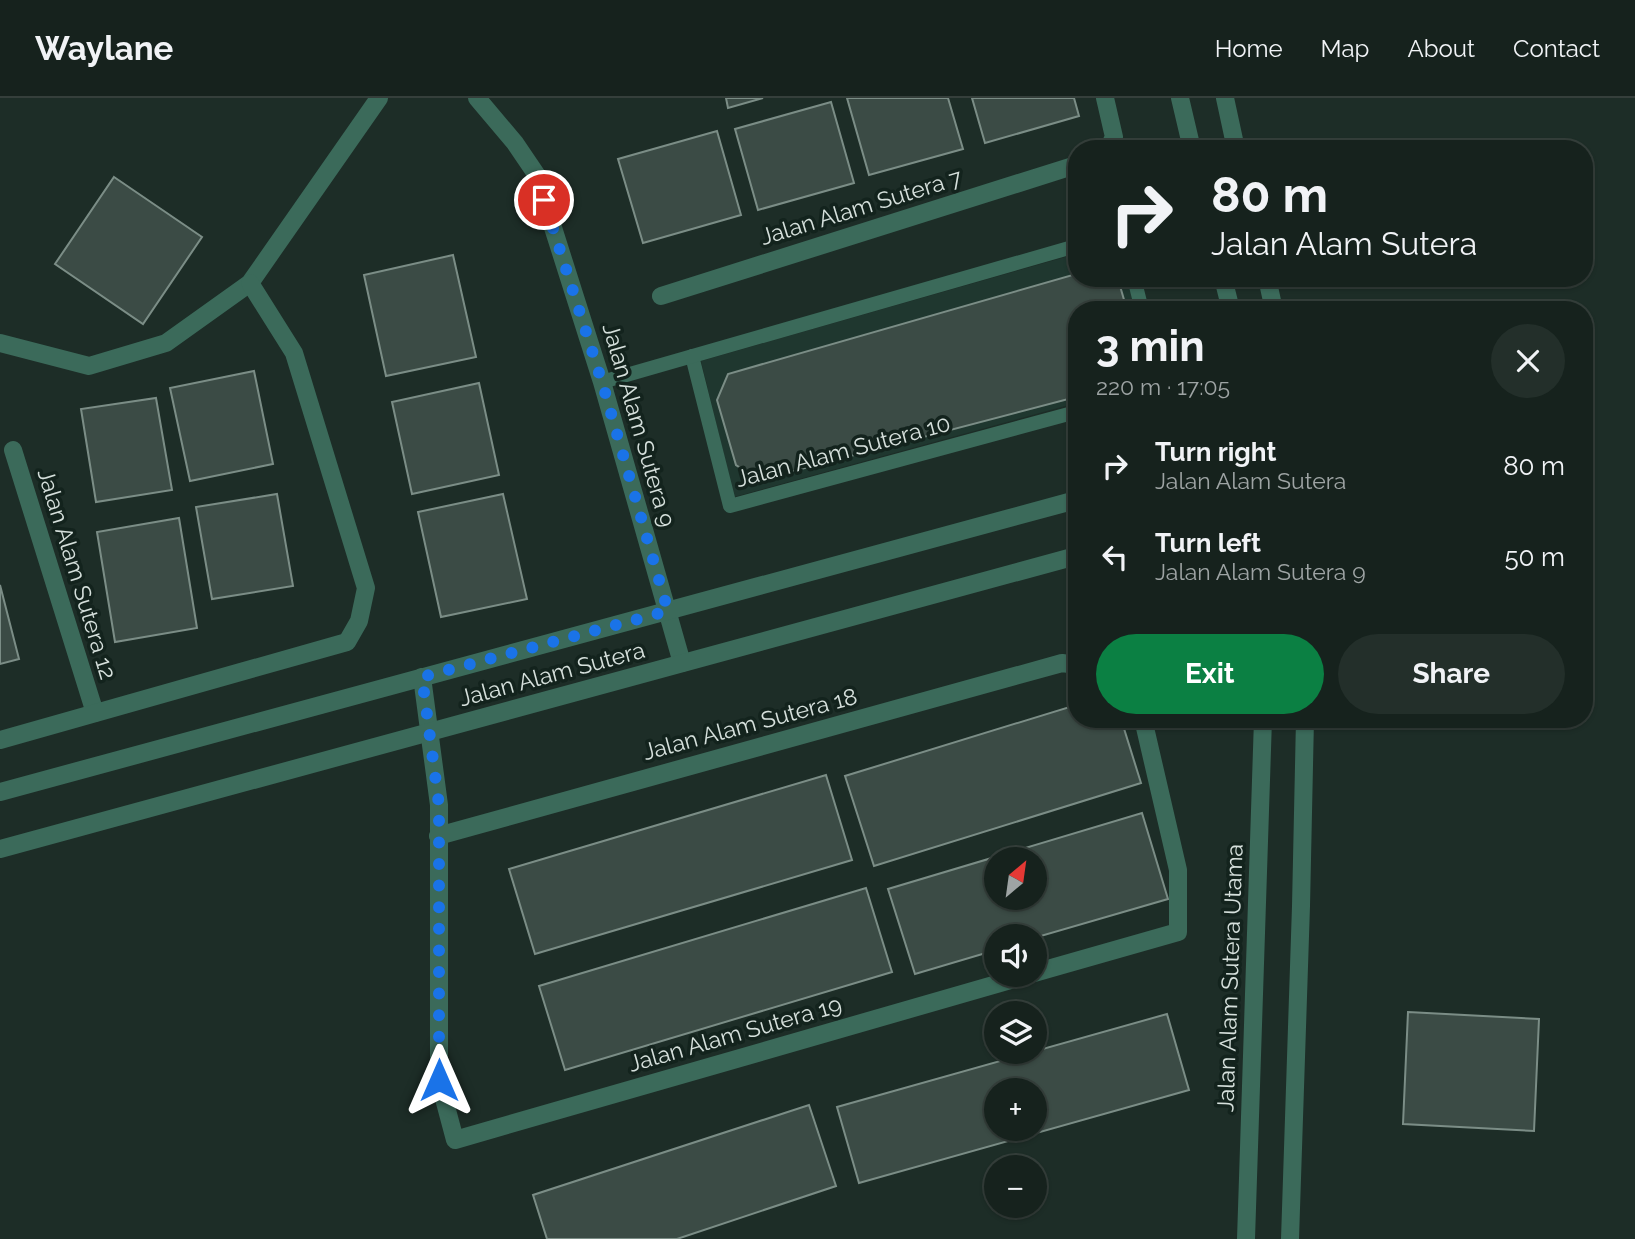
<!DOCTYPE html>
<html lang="en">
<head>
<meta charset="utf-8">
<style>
	body { margin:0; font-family:Raleway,sans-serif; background:#232f2a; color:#f1f3f6; height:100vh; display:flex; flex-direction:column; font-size:26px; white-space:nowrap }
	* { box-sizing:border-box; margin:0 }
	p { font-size:23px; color:#9ea4a4 }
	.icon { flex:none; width:38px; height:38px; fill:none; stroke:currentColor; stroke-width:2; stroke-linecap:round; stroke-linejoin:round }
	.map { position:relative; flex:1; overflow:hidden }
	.panel { position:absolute; left:1068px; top:203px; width:525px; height:427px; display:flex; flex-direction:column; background:#16221d; border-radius:28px; box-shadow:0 2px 5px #0004,0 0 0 2px #353f3b }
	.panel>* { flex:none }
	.top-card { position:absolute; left:1068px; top:42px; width:525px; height:147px; border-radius:28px; box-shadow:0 2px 5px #0004,0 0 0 2px #353f3b; background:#16221d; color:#f1f3f6; overflow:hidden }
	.needle { width:46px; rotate:29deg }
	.controls { position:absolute; left:984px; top:749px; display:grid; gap:14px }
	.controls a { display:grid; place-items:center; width:63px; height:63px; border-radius:50%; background:#16221d; box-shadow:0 2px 5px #0004,0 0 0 2px #353f3b; font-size:35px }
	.pin { position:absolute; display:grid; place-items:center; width:60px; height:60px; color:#fff; margin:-30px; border:4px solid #fff; border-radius:50%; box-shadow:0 2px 7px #0007 }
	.me { position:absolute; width:77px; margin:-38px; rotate:0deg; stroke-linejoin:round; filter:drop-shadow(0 0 5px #0008) }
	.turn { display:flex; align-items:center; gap:24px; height:147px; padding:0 28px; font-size:32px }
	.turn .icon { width:91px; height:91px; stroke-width:2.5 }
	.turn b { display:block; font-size:49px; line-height:60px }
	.round { display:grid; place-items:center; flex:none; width:74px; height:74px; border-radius:37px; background:#232f2a }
	.head { display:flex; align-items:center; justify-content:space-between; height:119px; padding:0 28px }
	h1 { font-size:42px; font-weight:700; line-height:52px }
	.primary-button { display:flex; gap:14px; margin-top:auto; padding:14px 28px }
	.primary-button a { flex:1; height:80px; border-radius:42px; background:#0b8043; color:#fff; font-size:28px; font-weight:700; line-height:80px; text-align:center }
	.primary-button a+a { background:#232f2a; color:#f1f3f6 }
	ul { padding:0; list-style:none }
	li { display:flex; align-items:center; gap:21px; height:91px; padding:0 28px }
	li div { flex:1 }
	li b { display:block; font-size:26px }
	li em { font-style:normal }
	header { display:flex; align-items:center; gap:42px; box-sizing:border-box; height:98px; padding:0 35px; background:#16221d; border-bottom:2px solid #353f3b }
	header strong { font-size:33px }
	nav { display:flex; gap:38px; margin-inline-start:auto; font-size:24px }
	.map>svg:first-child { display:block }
	.built { fill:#1f372f }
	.building { fill:#3b4b45; stroke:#7b8d86; stroke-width:2; fill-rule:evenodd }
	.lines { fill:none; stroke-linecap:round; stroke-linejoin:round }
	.lane { stroke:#3b6a5a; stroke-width:14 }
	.street { stroke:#3b6a5a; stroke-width:18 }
	.route { stroke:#1a73e8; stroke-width:12; stroke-dasharray:0 21.6 }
	.labels { text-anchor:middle; stroke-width:7; stroke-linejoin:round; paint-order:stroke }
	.street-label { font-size:23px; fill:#d6e0dc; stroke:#13231d }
</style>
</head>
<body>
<header>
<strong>Waylane</strong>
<nav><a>Home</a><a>Map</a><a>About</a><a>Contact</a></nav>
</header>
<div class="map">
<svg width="1635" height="1141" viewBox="0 0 1635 1141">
	<rect width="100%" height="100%" fill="#1d2d27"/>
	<path class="built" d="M1076,156V180H1127L1136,212H1076V305L734,399L701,263Z"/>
	<g class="building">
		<path d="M726,0H763L728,10Z"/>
		<path d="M847,0H948L963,51L869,77Z"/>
		<path d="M972,0H1074L1079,18L985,45Z"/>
		<path d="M831,4L854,85L758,112L735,31Z"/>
		<path d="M717,33L741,117L643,145L618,61Z"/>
		<path d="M114,79L202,139L143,226L55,166Z"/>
		<path d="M453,157L476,259L386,278L364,177Z"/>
		<path d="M1076,176V180H1102L1120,188L1127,212H1076V299L759,382L736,367L717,302L728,276Z"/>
		<path d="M254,273L273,366L190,383L170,290Z"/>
		<path d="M479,285L499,377L412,396L392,304Z"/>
		<path d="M156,300L172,392L96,404L81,311Z"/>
		<path d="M277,396L293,488L212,501L196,409Z"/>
		<path d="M503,396L527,501L441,519L418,414Z"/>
		<path d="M179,420L197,530L115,544L97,434Z"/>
		<path d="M0,487L19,561L0,566Z"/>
		<path d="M1076,607V621H1121L1141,685L874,768L845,678Z"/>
		<path d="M826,677L852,762L535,856L509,771Z"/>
		<path d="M1142,715L1168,801L1034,840V838H996V852L915,876L888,791ZM996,761H1034V800H996Z"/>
		<path d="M866,790L892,874L565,972L539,888Z"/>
		<path d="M1408,914L1539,921L1534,1033L1403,1026Z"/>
		<path d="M1167,916L1189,992L859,1085L837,1009ZM996,992H1034V1031H996Z"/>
		<path d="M809,1007L836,1088L677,1141H547L533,1097Z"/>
	</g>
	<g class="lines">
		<g class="lane">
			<path d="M1134,180L1142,212"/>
			<path d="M692,258L730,408L1076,314"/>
			<path d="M602,284L1076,148"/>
		</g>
		<g class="street">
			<path d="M477,0L515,45L536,76L602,284L682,565"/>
			<path d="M1105,0L1114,39L1108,51"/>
			<path d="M1180,0L1192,51"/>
			<path d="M1225,0L1236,51"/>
			<path d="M1223,180L1231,212"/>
			<path d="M1267,180L1274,212"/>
			<path d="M661,198L1076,67"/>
			<path d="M0,245L89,268L166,245L250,185L379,0"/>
			<path d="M13,352L95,615"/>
			<path d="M422,579L439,707V982L455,1042L1028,877"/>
			<path d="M0,642L347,544L359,523L366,490L294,255L250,185"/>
			<path d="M0,694L1076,402"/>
			<path d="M438,738L1062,565L1076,567"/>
			<path d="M0,751L1076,458"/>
			<path d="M1034,875L1178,834V772L1143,621"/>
			<path d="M1246,1141L1263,621"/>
			<path d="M1290,1141L1301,808L1305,621"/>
		</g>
	</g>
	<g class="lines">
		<path class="route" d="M439,982V707L422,579L668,513L602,284L544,102"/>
	</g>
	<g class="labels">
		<g class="street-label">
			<text transform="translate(861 109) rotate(-17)" y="8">Jalan Alam Sutera 7</text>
			<text transform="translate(639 327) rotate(74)" y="8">Jalan Alam Sutera 9</text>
			<text transform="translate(843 353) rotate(-15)" y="8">Jalan Alam Sutera 10</text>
			<text transform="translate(77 476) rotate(73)" y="8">Jalan Alam Sutera 12</text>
			<text transform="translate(552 576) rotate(-15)" y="8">Jalan Alam Sutera</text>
			<text transform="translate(750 626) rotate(-15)" y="8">Jalan Alam Sutera 18</text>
			<text transform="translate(1230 880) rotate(-88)" y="8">Jalan Alam Sutera Utama</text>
			<text transform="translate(735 936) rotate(-16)" y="8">Jalan Alam Sutera 19</text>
		</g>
	</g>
</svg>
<div class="controls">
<a><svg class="needle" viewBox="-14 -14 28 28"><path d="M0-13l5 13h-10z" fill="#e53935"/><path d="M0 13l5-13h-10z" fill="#9ea4a4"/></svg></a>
<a><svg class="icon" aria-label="sound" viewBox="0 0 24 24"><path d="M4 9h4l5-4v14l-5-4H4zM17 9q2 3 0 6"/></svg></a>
<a><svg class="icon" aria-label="layers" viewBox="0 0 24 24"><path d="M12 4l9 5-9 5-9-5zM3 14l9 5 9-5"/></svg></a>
<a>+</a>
<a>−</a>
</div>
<div class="pin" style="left:544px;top:102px;background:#d93025"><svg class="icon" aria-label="arrive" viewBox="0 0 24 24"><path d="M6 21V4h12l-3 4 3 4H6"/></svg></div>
<svg class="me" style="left:439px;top:982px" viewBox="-20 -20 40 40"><path d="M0-17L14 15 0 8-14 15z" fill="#1a73e8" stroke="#fff" stroke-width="4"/></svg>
<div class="top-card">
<div class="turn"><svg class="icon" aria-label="right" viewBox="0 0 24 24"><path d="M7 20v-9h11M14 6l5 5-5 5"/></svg><div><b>80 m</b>Jalan Alam Sutera</div></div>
</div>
<section class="panel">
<div class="head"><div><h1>3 min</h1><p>220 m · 17:05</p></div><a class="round"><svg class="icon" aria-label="close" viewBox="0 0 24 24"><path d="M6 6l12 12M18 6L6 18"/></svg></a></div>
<ul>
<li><svg class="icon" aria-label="right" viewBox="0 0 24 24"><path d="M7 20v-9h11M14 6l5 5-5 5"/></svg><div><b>Turn right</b><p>Jalan Alam Sutera</p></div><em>80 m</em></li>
<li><svg class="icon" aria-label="left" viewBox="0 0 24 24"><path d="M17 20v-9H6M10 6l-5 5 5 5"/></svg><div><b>Turn left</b><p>Jalan Alam Sutera 9</p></div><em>50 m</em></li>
</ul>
<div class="primary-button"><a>Exit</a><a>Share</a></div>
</section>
</div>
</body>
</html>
